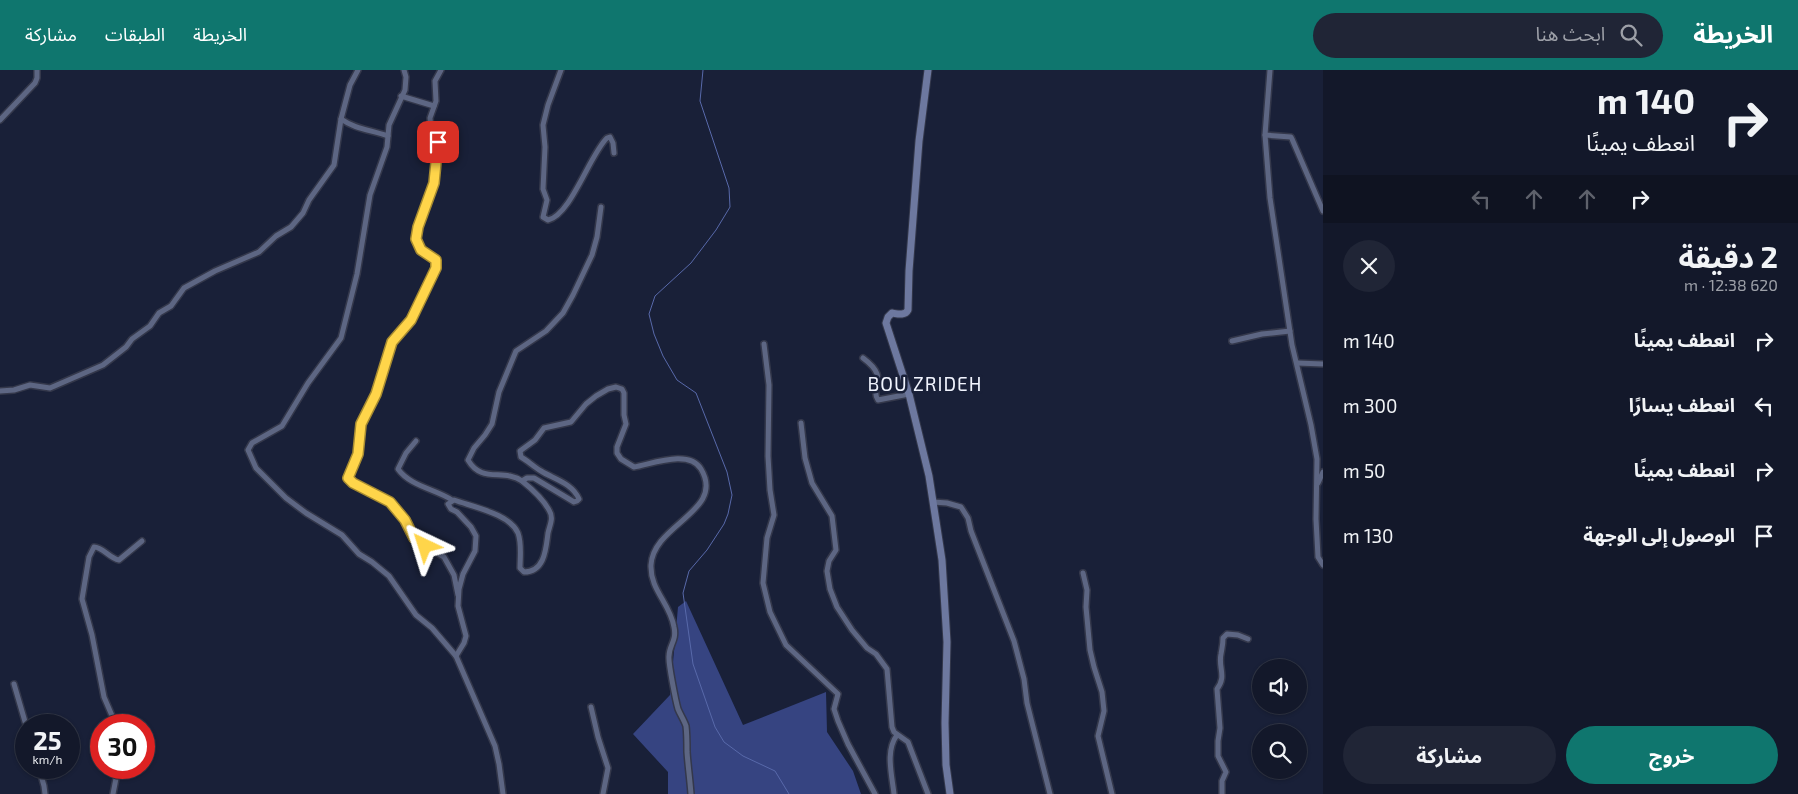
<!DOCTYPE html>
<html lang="ar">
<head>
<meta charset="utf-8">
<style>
	body { margin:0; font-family:"Exo 2","Noto Sans Arabic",sans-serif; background:#202536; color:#f1f3f6; direction:rtl; height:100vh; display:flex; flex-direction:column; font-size:19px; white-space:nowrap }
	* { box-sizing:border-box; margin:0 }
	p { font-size:16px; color:#9da0a8 }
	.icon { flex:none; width:28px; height:28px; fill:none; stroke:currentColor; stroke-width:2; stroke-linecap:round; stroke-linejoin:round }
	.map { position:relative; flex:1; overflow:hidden; direction:ltr }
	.sheet { display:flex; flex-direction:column; background:#13182a; width:475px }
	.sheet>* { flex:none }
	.banner { background:#13182a; color:#f1f3f6; overflow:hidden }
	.fabs { position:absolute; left:1252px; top:589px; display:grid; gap:10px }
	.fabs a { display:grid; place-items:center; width:55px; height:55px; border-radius:50%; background:#13182a; box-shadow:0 1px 4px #0004,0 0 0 1px #323747; font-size:25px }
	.speed { position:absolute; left:15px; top:644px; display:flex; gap:10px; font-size:25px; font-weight:700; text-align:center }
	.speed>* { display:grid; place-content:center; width:65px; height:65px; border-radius:50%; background:#13182a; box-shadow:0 1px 4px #0004,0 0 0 1px #323747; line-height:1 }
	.speed small { font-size:12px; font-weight:400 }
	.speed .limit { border:8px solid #d22; background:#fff; color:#111 }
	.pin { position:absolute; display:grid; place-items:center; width:42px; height:42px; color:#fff; margin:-21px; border-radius:10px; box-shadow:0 2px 8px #0006 }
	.me { position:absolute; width:55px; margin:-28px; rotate:319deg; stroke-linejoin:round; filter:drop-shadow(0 0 4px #0008) }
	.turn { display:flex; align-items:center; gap:18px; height:105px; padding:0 20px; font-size:22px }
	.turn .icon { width:65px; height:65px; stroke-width:2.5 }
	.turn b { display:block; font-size:35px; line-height:42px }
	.lanes { display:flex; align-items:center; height:48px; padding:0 20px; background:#0003; justify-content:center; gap:25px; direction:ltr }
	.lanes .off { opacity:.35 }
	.round { display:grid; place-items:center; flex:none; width:52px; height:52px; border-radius:26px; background:#202536 }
	.summary { display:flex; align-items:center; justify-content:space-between; height:85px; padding:0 20px }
	h1 { font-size:30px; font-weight:700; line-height:38px }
	.button { display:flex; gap:10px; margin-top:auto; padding:10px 20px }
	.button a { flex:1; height:58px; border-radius:30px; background:#0f766e; color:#fff; font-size:20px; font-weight:700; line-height:58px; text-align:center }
	.button a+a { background:#202536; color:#f1f3f6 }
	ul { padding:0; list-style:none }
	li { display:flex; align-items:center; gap:15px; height:65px; padding:0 20px }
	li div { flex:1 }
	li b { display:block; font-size:19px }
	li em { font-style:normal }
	header { display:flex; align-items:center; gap:30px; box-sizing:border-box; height:70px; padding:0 25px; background:#0f766e; color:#fff }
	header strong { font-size:24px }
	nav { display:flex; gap:28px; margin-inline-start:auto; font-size:18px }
	.search { width:350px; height:45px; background:#202536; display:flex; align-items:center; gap:12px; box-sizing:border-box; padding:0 18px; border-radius:28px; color:#9da0a8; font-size:19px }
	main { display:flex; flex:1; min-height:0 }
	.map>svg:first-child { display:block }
	.forest { fill:#364481 }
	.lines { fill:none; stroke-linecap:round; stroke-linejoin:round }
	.stream { stroke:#5869aa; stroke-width:1 }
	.street-casing { stroke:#34384b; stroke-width:8 }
	.secondary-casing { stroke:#34384b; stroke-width:9 }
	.street { stroke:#5d6683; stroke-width:5 }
	.secondary { stroke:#6d789f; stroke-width:7 }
	.route-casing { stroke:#a68a30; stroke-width:12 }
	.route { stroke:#ffd54a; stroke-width:9 }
	.labels { text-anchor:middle; stroke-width:5; stroke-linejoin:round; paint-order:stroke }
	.quarter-label { font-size:19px; letter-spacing:1px; fill:#f1f4fe; stroke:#192038 }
</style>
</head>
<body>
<header>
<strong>الخريطة</strong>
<div class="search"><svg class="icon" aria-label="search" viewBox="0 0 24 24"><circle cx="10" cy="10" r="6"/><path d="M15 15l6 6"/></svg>ابحث هنا</div>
<nav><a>الخريطة</a><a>الطبقات</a><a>مشاركة</a></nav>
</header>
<main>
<section class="sheet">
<div class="banner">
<div class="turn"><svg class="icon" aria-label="right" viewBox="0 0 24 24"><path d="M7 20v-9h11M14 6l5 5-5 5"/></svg><div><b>140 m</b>انعطف يمينًا</div></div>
<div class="lanes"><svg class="icon off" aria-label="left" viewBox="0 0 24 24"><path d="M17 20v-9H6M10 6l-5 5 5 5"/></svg><svg class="icon off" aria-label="ahead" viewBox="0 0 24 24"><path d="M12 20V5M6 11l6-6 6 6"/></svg><svg class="icon off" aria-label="ahead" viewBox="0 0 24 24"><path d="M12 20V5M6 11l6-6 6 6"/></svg><svg class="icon" aria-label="right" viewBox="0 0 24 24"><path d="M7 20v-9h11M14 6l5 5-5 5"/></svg></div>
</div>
<div class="summary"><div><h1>2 دقيقة</h1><p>620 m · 12:38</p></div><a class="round"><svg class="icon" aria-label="close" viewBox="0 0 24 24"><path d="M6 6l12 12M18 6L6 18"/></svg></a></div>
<ul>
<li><svg class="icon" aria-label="right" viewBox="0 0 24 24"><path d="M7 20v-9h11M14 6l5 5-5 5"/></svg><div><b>انعطف يمينًا</b></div><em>140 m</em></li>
<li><svg class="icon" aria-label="left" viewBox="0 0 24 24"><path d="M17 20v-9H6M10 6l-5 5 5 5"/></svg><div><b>انعطف يسارًا</b></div><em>300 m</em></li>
<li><svg class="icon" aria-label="right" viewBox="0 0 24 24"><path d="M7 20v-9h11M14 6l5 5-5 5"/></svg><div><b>انعطف يمينًا</b></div><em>50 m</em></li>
<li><svg class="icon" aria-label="arrive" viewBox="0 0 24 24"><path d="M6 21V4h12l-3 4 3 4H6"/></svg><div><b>الوصول إلى الوجهة</b></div><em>130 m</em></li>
</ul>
<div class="button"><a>خروج</a><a>مشاركة</a></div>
</section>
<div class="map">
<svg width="1323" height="724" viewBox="0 0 1323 724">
	<rect width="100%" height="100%" fill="#192038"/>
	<path class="forest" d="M686,531L743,655L826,622L827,662L853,701L861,724H668V702L633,664L670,625L678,537Z"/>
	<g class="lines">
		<path class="stream" d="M703,0L700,31L729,118L730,137L716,160L691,193L655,226L649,244L654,264L663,286L677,310L696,323L727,402L732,425L728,444L724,454L707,480L689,501L683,523L693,594L715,657L724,672L743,686L775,701L789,724"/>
		<g class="street-casing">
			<g id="street">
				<path d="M358,0L350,15L341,49C355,59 371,60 388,66"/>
				<path d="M404,0L406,7L405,20L389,55L387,77L370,125L357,204L341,268L308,313L282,356L252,373L248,380L256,398L286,428L306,443L342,465L359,484L372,492L389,506L416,545L432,558L456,586L495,676L499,694L503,724"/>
				<path d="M441,0L435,11L436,31L430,48L431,60L438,72L437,95L434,113L419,157L416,169L419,178L435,189L437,195L433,208L411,250L392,272L374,329L361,354L358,385L348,409L353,413L390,432L405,450L414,469L444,487L454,505L458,525"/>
				<path d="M561,0L548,35L543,55L545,77L543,119L547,130L543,147L548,150C571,145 590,84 607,68L610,67L613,73L614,83"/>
				<path d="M1270,0L1265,65L1270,128L1292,275L1311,355L1317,389L1316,449L1318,487L1323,495"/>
				<path d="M401,26L434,36"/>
				<path d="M0,50L35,13L37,8V0"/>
				<path d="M1265,65L1291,67L1292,69L1323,141"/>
				<path d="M601,137L597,167L592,185L573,225L563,243L546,261L516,281L499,322L492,354L485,365L474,378L468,390C482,414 503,398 522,411L527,408H534L574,432L577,431L579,429C572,413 554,409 541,401C534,397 528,391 521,387L520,381L535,370L544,358L571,352L586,334L596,326L608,319L616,317L622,319L624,323V345L626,354L617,377V383L621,389L634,397C652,394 689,379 701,399C726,441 653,454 651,495C650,520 670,533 674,557C677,571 669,575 669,586C668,593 676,632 678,639C680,644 684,650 686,656C687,664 687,674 687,682C688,696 690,710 691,724"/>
				<path d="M1232,271L1262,264L1290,261"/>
				<path d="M764,274L769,315L768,386L770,420L774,445L767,468L763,513L770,542L786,575L838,624L834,639L838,651L848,674L875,724"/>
				<path d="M863,288C891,309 869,315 878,330L909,324"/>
				<path d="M1297,293L1323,294"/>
				<path d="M0,321L14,320L30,315L50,318L103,295L126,277L132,269L150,256L159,243L171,236L184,218L215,201L259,182L276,166L291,157L303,143L309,130L334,95L341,49"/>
				<path d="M801,353L805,388L812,413L832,446L836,480L829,491L827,501L830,519L837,537L852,560L867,578L876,584L887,599L892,657L894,662L908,672L928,724"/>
				<path d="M416,371L406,383L398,399C410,416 435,419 452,430"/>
				<path d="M1318,413L1323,402"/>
				<path d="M933,432L947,433L961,437L968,448L971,461L1014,571L1024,609L1027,633L1050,724"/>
				<path d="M1083,503L1087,520L1086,537L1090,580L1094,597L1102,622L1104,641L1098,666L1112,724"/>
				<path d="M456,586L464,573L466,566L458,536L459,519L463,504L475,481L476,466L471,457L457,442L451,439L448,434L454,430C473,437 510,444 518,463C522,474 520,487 520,498L524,502C545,502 546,478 548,463C550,454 554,448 549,440C543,429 532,419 522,411"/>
				<path d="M14,614L26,655"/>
				<path d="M591,637L598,667L608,698L603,724"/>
				<path d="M116,655L104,627L92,565L82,529L89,487L94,477C103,477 109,488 119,490L142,471"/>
				<path d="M39,698L44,716L45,724"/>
				<path d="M113,724L118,698"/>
				<path d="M894,724C892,705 885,681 897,665"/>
				<path d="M1222,724V711L1226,702L1218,686V671L1220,658L1217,619C1227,606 1218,598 1221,584C1222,578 1223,575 1223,568L1227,564L1238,565L1248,569"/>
			</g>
		</g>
		<g class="secondary-casing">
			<path id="secondary" d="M928,0L919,71L909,201L908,240C905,246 898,244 892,243L888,247L886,253L909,324L929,406L942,490L947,572L945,653L946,695L950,724"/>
		</g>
		<use href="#street" class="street"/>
		<use href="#secondary" class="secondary"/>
	</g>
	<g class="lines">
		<g class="route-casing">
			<path id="route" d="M425,476L414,468L405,450L390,432L353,413L348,408L358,384L361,354L376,324L392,272L411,250L436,198V190L421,180L416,169L418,157L434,113L438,72"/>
		</g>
		<use href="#route" class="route"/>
	</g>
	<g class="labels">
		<g class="quarter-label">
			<text x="925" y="321">BOU ZRIDEH</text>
		</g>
	</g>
</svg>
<div class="fabs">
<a><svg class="icon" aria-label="sound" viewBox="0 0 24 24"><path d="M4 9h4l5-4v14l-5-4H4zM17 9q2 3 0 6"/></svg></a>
<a><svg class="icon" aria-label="search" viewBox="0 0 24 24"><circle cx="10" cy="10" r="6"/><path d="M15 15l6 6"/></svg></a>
</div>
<div class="speed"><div>25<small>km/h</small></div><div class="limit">30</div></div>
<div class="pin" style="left:438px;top:72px;background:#d93025"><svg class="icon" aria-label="arrive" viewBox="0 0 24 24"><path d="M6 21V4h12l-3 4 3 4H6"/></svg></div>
<svg class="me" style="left:425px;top:476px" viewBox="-20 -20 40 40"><path d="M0-17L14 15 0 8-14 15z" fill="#ffd54a" stroke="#fff" stroke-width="4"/></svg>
</div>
</main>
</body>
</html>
